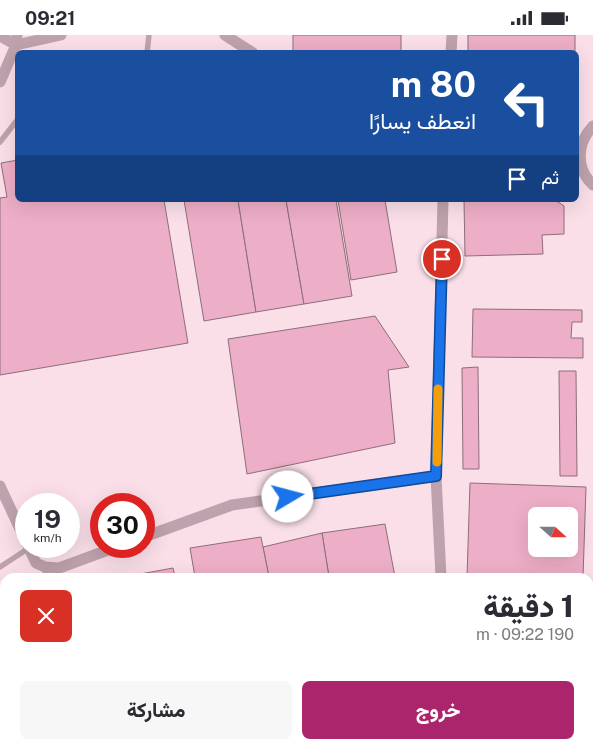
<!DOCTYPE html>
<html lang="ar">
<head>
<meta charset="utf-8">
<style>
	body { margin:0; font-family:"Public Sans",Vazirmatn,sans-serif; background:#f7f7f7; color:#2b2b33; direction:rtl; height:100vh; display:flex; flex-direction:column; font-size:19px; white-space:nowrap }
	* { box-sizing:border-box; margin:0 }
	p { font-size:16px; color:#7c7c81 }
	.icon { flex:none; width:28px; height:28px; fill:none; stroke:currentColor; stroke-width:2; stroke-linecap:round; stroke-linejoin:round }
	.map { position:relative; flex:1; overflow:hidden; direction:ltr }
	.side { position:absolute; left:0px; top:538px; width:594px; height:176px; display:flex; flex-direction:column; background:#fff; border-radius:15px 15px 0 0; box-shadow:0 5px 20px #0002; direction:rtl }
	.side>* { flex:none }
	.banner { position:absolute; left:15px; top:15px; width:564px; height:152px; border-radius:8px; box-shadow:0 5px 20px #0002; direction:rtl; background:#1a4fa0; color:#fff; overflow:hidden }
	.needle { width:32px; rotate:111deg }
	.tools { position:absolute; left:528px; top:472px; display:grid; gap:10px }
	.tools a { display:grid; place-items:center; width:50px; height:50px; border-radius:8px; background:#fff; box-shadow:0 5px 20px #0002; font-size:25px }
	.speed { position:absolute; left:15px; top:458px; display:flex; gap:10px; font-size:25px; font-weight:700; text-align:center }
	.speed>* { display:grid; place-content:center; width:65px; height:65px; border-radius:50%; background:#fff; box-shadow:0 5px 20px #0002; line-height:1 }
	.speed small { font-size:12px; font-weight:400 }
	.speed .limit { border:8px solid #d22; background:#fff; color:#111 }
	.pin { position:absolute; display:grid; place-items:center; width:42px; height:42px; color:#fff; margin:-21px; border:2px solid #fff; border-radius:50%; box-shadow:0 1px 5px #0007 }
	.me { position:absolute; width:55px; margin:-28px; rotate:82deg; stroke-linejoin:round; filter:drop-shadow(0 0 4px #0008) }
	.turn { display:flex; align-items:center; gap:18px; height:105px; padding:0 20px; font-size:22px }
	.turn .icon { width:65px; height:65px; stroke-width:2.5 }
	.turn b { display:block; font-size:35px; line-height:42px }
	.then { display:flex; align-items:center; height:48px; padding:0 20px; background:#0003; gap:10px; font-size:19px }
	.round { display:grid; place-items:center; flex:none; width:52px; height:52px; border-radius:8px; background:#f7f7f7 }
	.summary { display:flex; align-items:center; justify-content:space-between; height:85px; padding:0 20px }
	h1 { font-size:30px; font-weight:800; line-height:38px }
	.cta { display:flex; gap:10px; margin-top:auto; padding:10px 20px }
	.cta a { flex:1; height:58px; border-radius:8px; background:#ab256d; color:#fff; font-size:20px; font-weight:800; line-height:58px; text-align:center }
	.cta a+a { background:#f7f7f7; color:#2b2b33 }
	.status { display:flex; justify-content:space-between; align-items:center; height:35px; padding:0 25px; background:#fff; direction:ltr }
	.status svg { height:14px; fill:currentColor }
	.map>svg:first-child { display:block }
	.built { fill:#fadfe9; fill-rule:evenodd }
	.building { fill:#edaec7; stroke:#8d6e7a; fill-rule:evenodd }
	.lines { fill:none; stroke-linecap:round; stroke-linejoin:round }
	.service { stroke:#bea2ad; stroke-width:5.5 }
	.minor { stroke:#bea2ad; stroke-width:11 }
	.route-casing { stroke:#114b97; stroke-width:12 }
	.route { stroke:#1a73e8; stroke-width:9 }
	.slow { stroke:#f59e0b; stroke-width:9 }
</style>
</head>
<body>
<div class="status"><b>09:21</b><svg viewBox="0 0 49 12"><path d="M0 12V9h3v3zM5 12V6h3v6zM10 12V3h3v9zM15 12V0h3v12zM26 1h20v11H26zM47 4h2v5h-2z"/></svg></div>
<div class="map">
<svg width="593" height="713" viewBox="0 0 593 713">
	<rect width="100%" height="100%" fill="#fdeef4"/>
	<path class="built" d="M0,0H593V713H71L76,709H589V542H15L12,537L0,546ZM18,18H576V165H18ZM26,469H69V511H26ZM101,469H144V511H101ZM536,481H569V514H536Z"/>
	<g class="building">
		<rect x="293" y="0" width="108" height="18"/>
		<rect x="468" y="0" width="107" height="18"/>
		<path d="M18,125V165H164L188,308L0,340V163L7,162L1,128Z"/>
		<path d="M184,165H238L256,277L204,286Z"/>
		<path d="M238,165H286L304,269L256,277Z"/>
		<path d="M286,165H336L352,261L304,269Z"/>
		<path d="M338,165H385L397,237L351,245Z"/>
		<path d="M464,165H555L564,171V199L542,200L543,219L465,221Z"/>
		<path d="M473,274L582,275V287H572L571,303H583V323L472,322Z"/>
		<path d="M375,281L409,332L388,335L395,408L247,439L228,304Z"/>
		<path d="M478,332L479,434H463L462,333Z"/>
		<path d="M559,336H576L577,441H560Z"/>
		<path d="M470,448L586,452L583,542H467ZM536,481H569V514H536Z"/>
		<path d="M385,489L395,542H329L322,498Z"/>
		<path d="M322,498L329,542H269L263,512Z"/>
		<path d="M261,502L269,542H195L190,513Z"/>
		<path d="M173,533L175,542H124Z"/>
		<path d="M135,709H205L206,713H136Z"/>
		<path d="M226,709H297L298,713H227Z"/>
		<path d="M297,709H359L360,713H298Z"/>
	</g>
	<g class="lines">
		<g class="service">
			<path d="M147,18L149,0"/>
			<path d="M0,107L18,84"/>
			<path d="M0,532L29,513"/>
			<path d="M45,532L46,542"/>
			<path d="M112,713L113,709"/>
		</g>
		<g class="minor">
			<path d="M225,0L253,18"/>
			<path d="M0,1L16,10L17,0"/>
			<path d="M451,18L452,0"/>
			<path d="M0,47L16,10L61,0"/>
			<path d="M593,91C577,108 575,133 593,150"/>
			<path d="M0,451L26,507"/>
			<path d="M144,502L232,470L436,441"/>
			<path d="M28,511L36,528L45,532L59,533L119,511"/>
			<path d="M441,542L436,441L443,165"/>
			<path d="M589,699L593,702"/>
		</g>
	</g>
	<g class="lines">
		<g class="route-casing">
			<path id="route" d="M288,462L436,441L442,224"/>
		</g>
		<use href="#route" class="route"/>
		<path class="slow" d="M437,427L438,354"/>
	</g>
</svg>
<div class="tools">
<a><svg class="needle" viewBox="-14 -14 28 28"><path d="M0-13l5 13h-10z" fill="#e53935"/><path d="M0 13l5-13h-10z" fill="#7c7c81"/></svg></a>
</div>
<div class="speed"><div>19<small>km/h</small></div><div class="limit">30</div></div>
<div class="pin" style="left:442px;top:224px;background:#d93025"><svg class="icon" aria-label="arrive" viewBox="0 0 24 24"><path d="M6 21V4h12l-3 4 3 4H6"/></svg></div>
<svg class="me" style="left:288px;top:462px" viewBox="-20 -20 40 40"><circle r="19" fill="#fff"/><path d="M0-13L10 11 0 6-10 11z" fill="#1a73e8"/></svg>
<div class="banner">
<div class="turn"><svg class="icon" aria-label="left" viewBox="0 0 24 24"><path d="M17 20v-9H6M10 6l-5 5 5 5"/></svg><div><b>80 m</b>انعطف يسارًا</div></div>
<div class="then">ثم<svg class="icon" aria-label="arrive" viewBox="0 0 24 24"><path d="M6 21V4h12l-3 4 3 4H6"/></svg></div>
</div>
<section class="side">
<div class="summary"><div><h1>1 دقيقة</h1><p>190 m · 09:22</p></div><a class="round" style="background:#d93025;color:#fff"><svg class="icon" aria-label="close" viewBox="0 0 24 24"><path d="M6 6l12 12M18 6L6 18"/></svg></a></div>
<div class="cta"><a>خروج</a><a>مشاركة</a></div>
</section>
</div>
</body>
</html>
